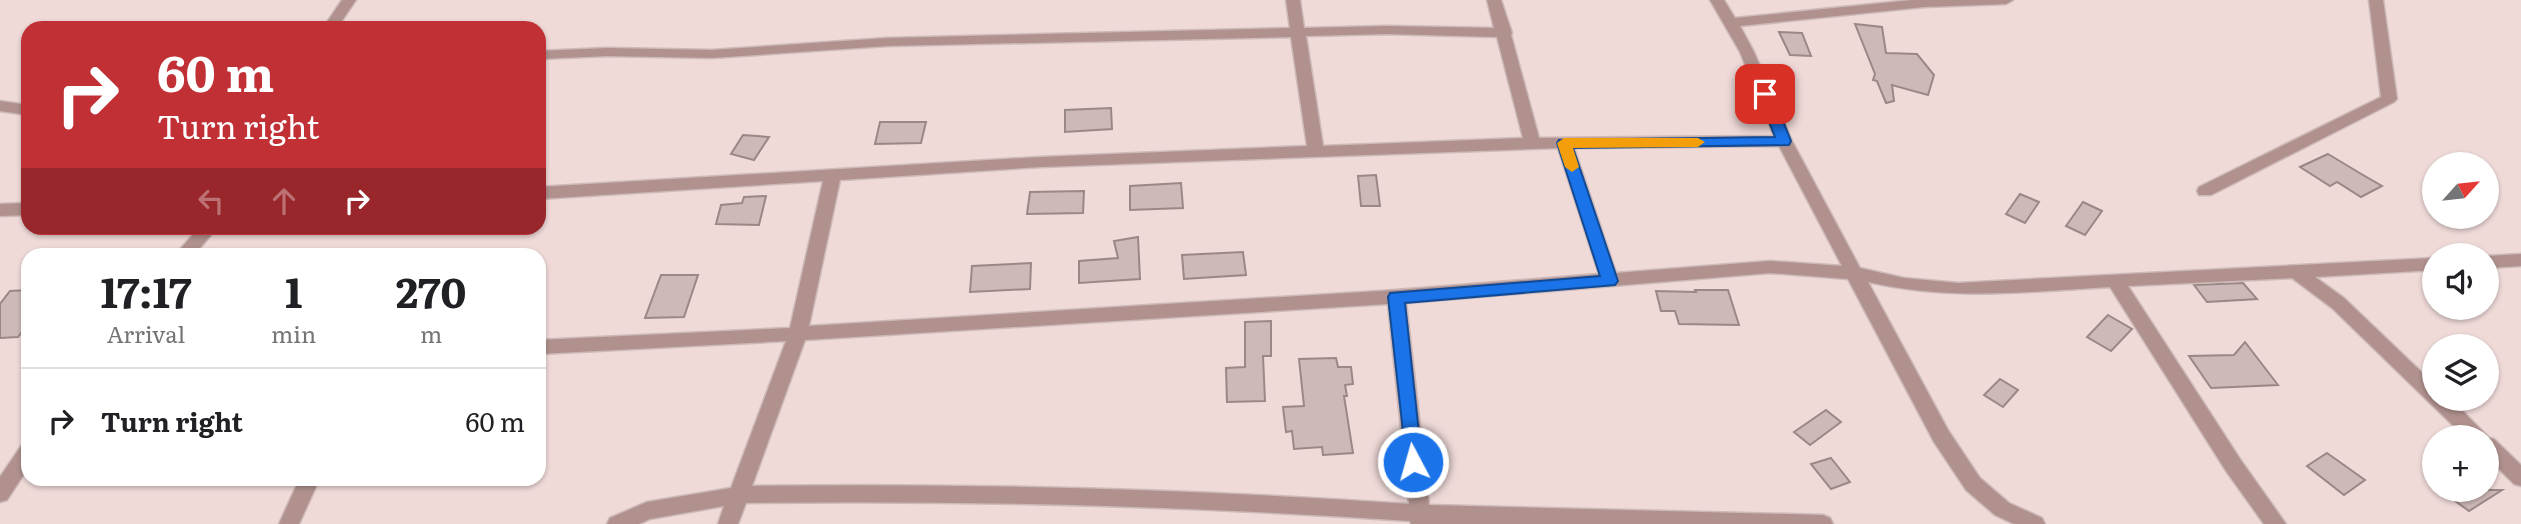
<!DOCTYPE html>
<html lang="en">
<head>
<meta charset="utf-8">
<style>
	body { margin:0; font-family:Literata,serif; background:#f2f2f2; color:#202124; height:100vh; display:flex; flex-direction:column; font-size:26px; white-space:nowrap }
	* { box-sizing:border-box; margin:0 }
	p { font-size:23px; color:#757577 }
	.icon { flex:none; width:38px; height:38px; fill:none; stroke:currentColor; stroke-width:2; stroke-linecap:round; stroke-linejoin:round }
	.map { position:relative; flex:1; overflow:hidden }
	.sheet { position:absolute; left:21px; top:248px; width:525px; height:238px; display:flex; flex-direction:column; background:#fff; border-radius:21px; box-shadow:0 2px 5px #0004 }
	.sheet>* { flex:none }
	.top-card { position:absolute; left:21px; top:21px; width:525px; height:214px; border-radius:21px; box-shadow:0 2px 5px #0004; background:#c03035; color:#fff; overflow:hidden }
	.needle { width:46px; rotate:63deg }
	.buttons { position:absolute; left:2422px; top:152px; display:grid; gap:14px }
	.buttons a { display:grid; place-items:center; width:77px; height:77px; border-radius:50%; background:#fff; box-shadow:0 2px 5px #0004; font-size:35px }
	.pin { position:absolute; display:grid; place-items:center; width:60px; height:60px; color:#fff; margin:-30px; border-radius:14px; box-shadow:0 4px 10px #0006 }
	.me { position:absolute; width:77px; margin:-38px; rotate:354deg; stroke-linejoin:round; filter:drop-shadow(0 0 5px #0008) }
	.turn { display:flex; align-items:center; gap:24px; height:147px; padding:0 21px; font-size:32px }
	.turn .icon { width:91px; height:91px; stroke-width:2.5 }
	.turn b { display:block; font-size:49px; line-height:60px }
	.lanes { display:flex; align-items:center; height:66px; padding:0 21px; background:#0003; justify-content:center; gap:35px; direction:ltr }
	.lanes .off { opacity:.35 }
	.eta { display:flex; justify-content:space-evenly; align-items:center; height:119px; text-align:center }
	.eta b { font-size:42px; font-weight:700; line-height:49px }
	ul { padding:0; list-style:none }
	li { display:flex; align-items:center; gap:21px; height:105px; padding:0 21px; border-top:2px solid #e0e0e0 }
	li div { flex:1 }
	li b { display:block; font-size:26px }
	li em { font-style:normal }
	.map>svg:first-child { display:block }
	.building { fill:#cdb9b8; stroke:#9a8886; stroke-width:2 }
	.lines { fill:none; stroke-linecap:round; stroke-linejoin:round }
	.minor-casing { stroke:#ccb9b8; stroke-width:3 }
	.minor { fill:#b0918e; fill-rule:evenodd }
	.route { fill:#1a73e8; stroke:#114b97; stroke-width:2 }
	.slow { fill:#f59e0b }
</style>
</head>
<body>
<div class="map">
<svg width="2521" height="524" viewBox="0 0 2521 524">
	<rect width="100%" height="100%" fill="#efdad8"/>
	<g class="building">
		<path d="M1855,24L1882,27L1886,53L1917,54L1934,75L1928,95L1892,85L1894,101L1886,103L1877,81L1873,80L1875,74Z"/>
		<path d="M1779,32L1802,33L1811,56L1790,55Z"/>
		<path d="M1111,108L1112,129L1065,132V110Z"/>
		<path d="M880,122H926L921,143L875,144Z"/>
		<path d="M743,135L769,137L754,160L731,154Z"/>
		<path d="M2328,154L2363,175L2382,186L2361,197L2337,182L2330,186L2300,167Z"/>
		<path d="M1376,175L1380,206H1361L1358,176Z"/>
		<path d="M1181,183L1183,208L1130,210V186Z"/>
		<path d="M1084,191L1083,213L1027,214L1030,192Z"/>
		<path d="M2020,194L2039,202L2025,223L2006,214Z"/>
		<path d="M766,196L759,225L716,224L721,205L742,203L744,197Z"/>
		<path d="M2083,202L2102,211L2085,235L2066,226Z"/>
		<path d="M1138,237L1140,279L1079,283V261L1118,258L1114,241Z"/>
		<path d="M1243,252L1246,275L1184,279L1182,255Z"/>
		<path d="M1031,263L1030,289L970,292L972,266Z"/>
		<path d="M661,275H698L684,317L645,318Z"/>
		<path d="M2243,283L2257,299L2207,302L2194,285Z"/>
		<path d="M28,290V324L18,337L0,338V304L10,291Z"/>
		<path d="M1695,290H1728L1739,325L1679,324L1675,311H1661L1656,291L1696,292Z"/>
		<path d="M2108,315L2132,329L2111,351L2087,337Z"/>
		<path d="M1271,321V356H1263L1265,401L1227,402L1226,368L1245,367V322Z"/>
		<path d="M2245,342L2278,385L2211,388L2189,356L2234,355Z"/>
		<path d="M1336,358L1338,367H1351L1353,384L1345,385L1347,396H1344L1353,453L1323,455L1322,447L1294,449L1292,431L1286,432L1283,407L1304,406L1299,359Z"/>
		<path d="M2000,379L2018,390L2003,407L1984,395Z"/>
		<path d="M1826,410L1841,422L1810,445L1794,432Z"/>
		<path d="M2327,453L2365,480L2344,495L2307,466Z"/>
		<path d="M1831,458L1850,482L1831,489L1811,464Z"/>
		<path d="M2440,490H2502L2469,511Z"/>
	</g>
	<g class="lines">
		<g class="minor-casing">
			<g id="minor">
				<path d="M342,0H356L337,28H323Z"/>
				<path d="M1286,0H1300L1304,28L1387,26L1494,28L1487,0H1501L1512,33L1511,35L1539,138L1774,136L1740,52L1710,0H1724L1735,18L1912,0H2013L2006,4L1924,7L1740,26L1754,52L1792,141L1860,268L1904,278L1958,283L2434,258V270L2315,277L2344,298L2434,384V399H2451L2489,438L2494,439L2521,465V486L2514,484L2487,457V438H2466L2332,308L2292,278L2128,286L2240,459L2286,524H2264L2226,471L2110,287C2026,292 1951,301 1868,282L1948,430L1980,478L2009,503L2042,518L2045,524H2014L1995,515L1966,490L1934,442L1848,279L1770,273L1406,303L1429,505L1823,515L1830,518L1833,524H1411L1410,521C1189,506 968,500 746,503L738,524H718L724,506L650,519L639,524H607L610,518L647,502L731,488L786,341L539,354V340L790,328L823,181L539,199V187L1041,157L1307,146L1291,37L887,46L712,58L607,56L539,59V51L607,48L712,50L887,38L1290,28ZM1387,34L1497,37L1523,138L1323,146L1306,36ZM1779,146L1842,266L1770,261L1616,273L1574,148ZM1558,148L1599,274L1396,290L809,326L840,180L1041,167ZM1388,304L1409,504C1190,489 971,483 752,486L805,340Z"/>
				<path d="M2369,0H2383L2397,99L2394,102L2211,195H2199L2197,191L2199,187L2381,97Z"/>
				<path d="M0,101L28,105V115L0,111Z"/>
				<path d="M28,203V215L0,216V204Z"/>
				<path d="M199,228H217L193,256H174Z"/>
				<path d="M2521,254V266L2487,268V256Z"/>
				<path d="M28,444V468L7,500L0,502V477L21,446Z"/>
				<path d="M299,480H319L299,524H279Z"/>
			</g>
		</g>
		<use href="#minor" class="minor"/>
	</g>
	<path class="route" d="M1765,90L1772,94L1791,141L1789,145L1573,148L1618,281L1615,285L1405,303L1422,462L1420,467L1413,469L1407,467L1388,297L1390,293L1600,276L1557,143L1559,140L1775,137L1758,94Z"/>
	<path class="slow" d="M1564,138H1698L1705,142L1698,147L1573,148L1579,167L1572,172L1565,167L1557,143Z"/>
</svg>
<div class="buttons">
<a><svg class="needle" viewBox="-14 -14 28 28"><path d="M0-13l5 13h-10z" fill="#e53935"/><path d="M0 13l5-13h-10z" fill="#757577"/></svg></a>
<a><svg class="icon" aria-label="sound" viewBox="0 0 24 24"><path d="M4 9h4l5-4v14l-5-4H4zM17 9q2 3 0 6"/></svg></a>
<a><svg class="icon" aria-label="layers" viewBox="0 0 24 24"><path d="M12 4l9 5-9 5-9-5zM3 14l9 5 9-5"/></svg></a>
<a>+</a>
</div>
<div class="pin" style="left:1765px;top:94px;background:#d93025"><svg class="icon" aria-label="arrive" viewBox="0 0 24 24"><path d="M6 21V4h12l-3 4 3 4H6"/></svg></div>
<svg class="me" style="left:1413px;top:462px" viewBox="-20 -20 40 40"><circle r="17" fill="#1a73e8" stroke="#fff" stroke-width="3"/><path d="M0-11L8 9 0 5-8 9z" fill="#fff"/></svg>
<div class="top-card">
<div class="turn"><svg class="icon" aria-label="right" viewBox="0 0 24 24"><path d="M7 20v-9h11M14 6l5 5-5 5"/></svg><div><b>60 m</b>Turn right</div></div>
<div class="lanes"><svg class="icon off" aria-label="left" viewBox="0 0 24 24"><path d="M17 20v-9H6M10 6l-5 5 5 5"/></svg><svg class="icon off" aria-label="ahead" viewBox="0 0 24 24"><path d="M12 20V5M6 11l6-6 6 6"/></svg><svg class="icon" aria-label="right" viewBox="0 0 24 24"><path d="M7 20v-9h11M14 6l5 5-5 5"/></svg></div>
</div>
<section class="sheet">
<div class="eta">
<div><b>17:17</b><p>Arrival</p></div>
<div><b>1</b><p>min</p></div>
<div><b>270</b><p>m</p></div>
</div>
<ul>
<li><svg class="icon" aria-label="right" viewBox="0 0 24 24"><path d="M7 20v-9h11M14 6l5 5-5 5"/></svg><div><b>Turn right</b></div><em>60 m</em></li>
</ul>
</section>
</div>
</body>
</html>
